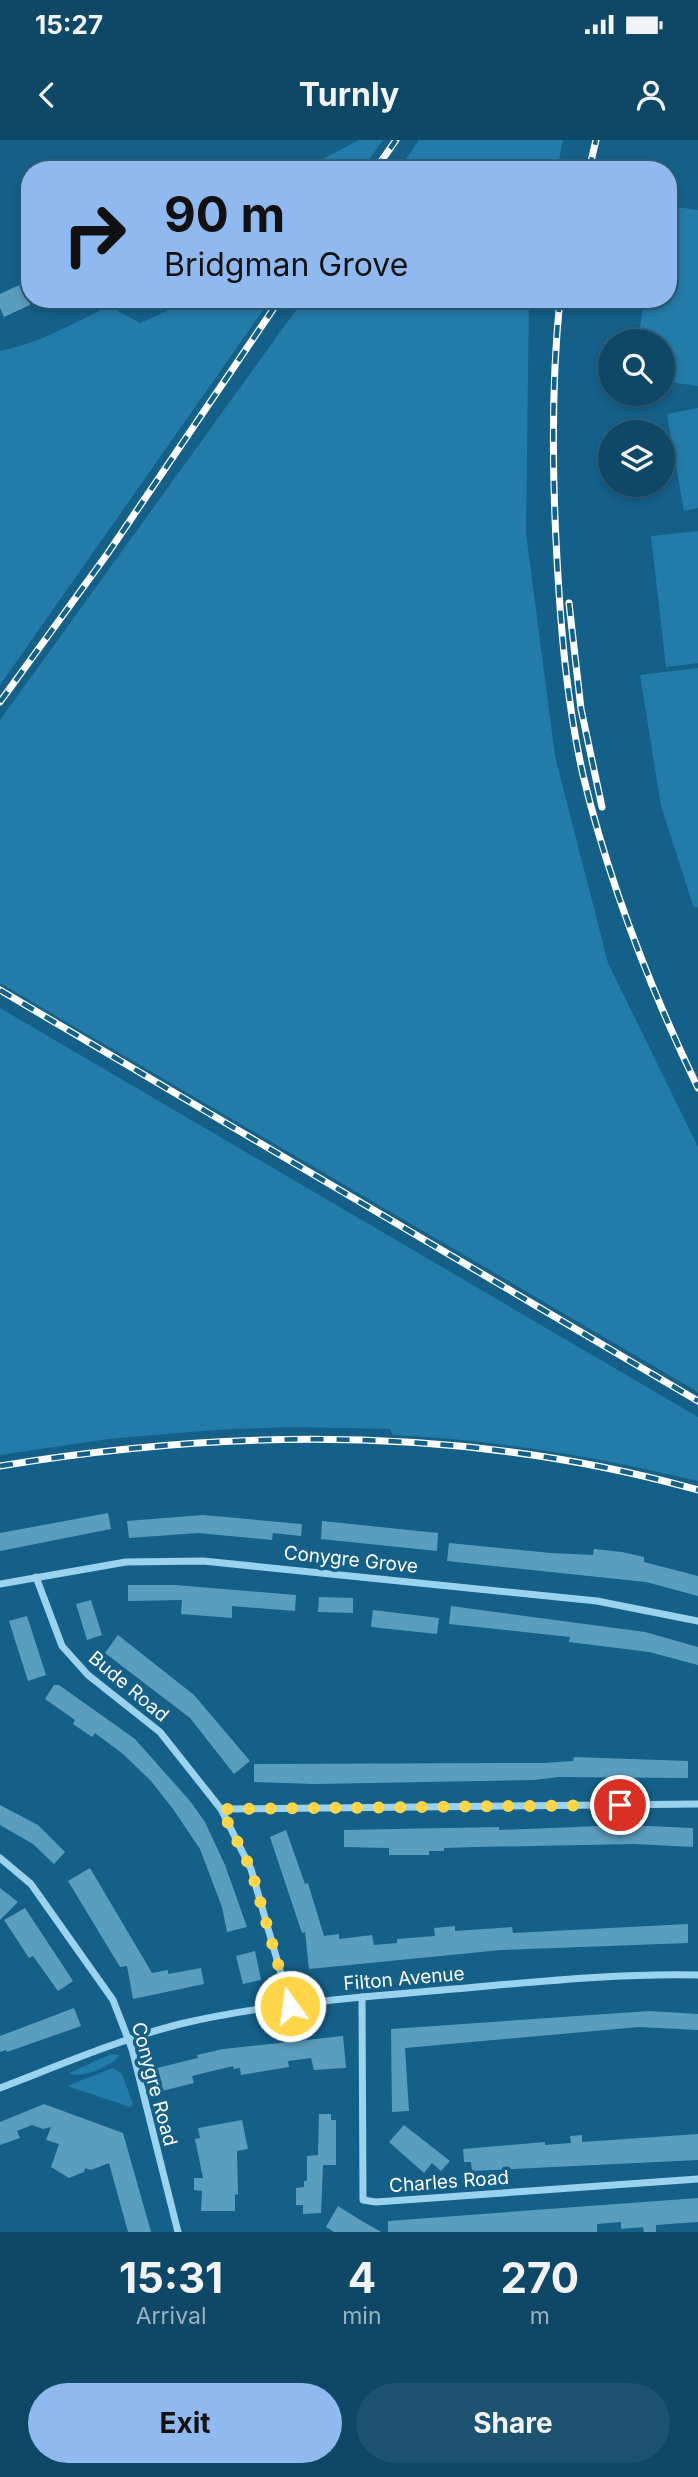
<!DOCTYPE html>
<html lang="en">
<head>
<meta charset="utf-8">
<style>
	body { margin:0; font-family:Inter,sans-serif; background:#1d5270; color:#f1f3f6; height:100vh; display:flex; flex-direction:column; font-size:26px; white-space:nowrap }
	* { box-sizing:border-box; margin:0 }
	p { font-size:23px; color:#9bb2c0 }
	.icon { flex:none; width:38px; height:38px; fill:none; stroke:currentColor; stroke-width:2; stroke-linecap:round; stroke-linejoin:round }
	.map { position:relative; height:2092px; overflow:hidden }
	.side { display:flex; flex-direction:column; background:#0f4867; flex:1 }
	.side>* { flex:none }
	.hud { position:absolute; left:21px; top:21px; width:656px; height:147px; border-radius:28px; box-shadow:0 4px 10px #0003,0 0 0 2px #2f607b; background:#90b9f0; color:#111; overflow:hidden }
	.controls { position:absolute; left:598px; top:189px; display:grid; gap:14px }
	.controls a { display:grid; place-items:center; width:77px; height:77px; border-radius:50%; background:#0f4867; box-shadow:0 4px 10px #0003,0 0 0 2px #2f607b; font-size:35px }
	.pin { position:absolute; display:grid; place-items:center; width:60px; height:60px; color:#fff; margin:-30px; border:4px solid #fff; border-radius:50%; box-shadow:0 2px 7px #0007 }
	.me { position:absolute; width:77px; margin:-38px; rotate:346deg; stroke-linejoin:round; filter:drop-shadow(0 0 5px #0008) }
	.turn { display:flex; align-items:center; gap:24px; height:147px; padding:0 28px; font-size:32px }
	.turn .icon { width:91px; height:91px; stroke-width:2.5 }
	.turn b { display:block; font-size:49px; line-height:60px }
	.eta { display:flex; justify-content:space-evenly; align-items:center; height:119px; text-align:center }
	.eta b { font-size:42px; font-weight:700; line-height:49px }
	.cta { display:flex; gap:14px; margin-top:auto; padding:14px 28px }
	.cta a { flex:1; height:80px; border-radius:42px; background:#90b9f0; color:#111; font-size:28px; font-weight:700; line-height:80px; text-align:center }
	.cta a+a { background:#1d5270; color:#f1f3f6 }
	.status { display:flex; justify-content:space-between; align-items:center; height:49px; padding:0 35px; background:#0f4867; direction:ltr }
	.status svg { height:19px; fill:currentColor }
	header { display:flex; justify-content:space-between; align-items:center; height:91px; padding:0 28px; background:#0f4867; font-size:32px; font-weight:700 }
	.map>svg:first-child { display:block }
	.green { fill:#237ba7 }
	.building { fill:#5b9dbf }
	.lines { fill:none; stroke-linecap:round; stroke-linejoin:round }
	.street { stroke:#9bd3ef; stroke-width:7 }
	.rail-casing { stroke:#fff; stroke-width:7 }
	.rail { stroke:#146089; stroke-width:4.5; stroke-dasharray:13; stroke-linecap:butt }
	.route { stroke:#ffd54a; stroke-width:12; stroke-dasharray:0 21.6 }
	.labels { text-anchor:middle; stroke-width:7; stroke-linejoin:round; paint-order:stroke }
	.street-label { font-size:19px; fill:#fff; stroke:#146089 }
</style>
</head>
<body>
<div class="status"><b>15:27</b><svg viewBox="0 0 49 12"><path d="M0 12V9h3v3zM5 12V6h3v6zM10 12V3h3v9zM15 12V0h3v12zM26 1h20v11H26zM47 4h2v5h-2z"/></svg></div>
<header><svg class="icon" aria-label="back" viewBox="0 0 24 24"><path d="M15 5l-7 7 7 7"/></svg>Turnly<svg class="icon" aria-label="person" viewBox="0 0 24 24"><circle cx="12" cy="8" r="4"/><path d="M4 21q1-7 8-7t8 7"/></svg></header>
<div class="map">
<svg width="698" height="2092" viewBox="0 0 698 2092">
	<rect width="100%" height="100%" fill="#146089"/>
	<g class="green">
		<path d="M359,0H383L362,30H302Z"/>
		<path d="M419,0H563L557,30H398Z"/>
		<path d="M669,66L698,70V246L663,241V201H638L644,159H668Z"/>
		<path d="M193,159H271L0,545V211C42,203 79,180 117,162L118,171L140,183Z"/>
		<path d="M304,159H529L526,393L555,616L608,823L698,1007V1252L0,843V580Z"/>
		<path d="M698,268V368L684,371L667,274Z"/>
		<path d="M698,391V523L666,527L651,396Z"/>
		<path d="M698,528V767L694,768L661,666L640,535Z"/>
		<path d="M0,868L698,1277V1341C597,1317 497,1300 393,1295L390,1289L289,1287L214,1290L108,1299L0,1315Z"/>
		<path d="M111,1914L120,1915C112,1926 80,1940 69,1933Z"/>
		<path d="M113,1928L122,1934L133,1964L130,1967L67,1946Z"/>
	</g>
	<g class="building">
		<path d="M30,140V165L4,177L0,168V154Z"/>
		<path d="M108,1373L111,1389L0,1411V1393Z"/>
		<path d="M203,1375L302,1384L301,1396L273,1393L272,1400L198,1393L129,1398L127,1381Z"/>
		<path d="M322,1381L438,1393L437,1411L321,1399Z"/>
		<path d="M449,1403L551,1413L593,1415L594,1409L622,1412L644,1417V1422L698,1436V1456L646,1442L447,1421Z"/>
		<path d="M128,1445H175L296,1455L295,1471L232,1466V1478L181,1474L182,1460L128,1461Z"/>
		<path d="M319,1457L353,1458V1473L318,1472Z"/>
		<path d="M91,1460L102,1495L87,1500L76,1464Z"/>
		<path d="M451,1466L645,1492L698,1507V1525L649,1512L569,1502L570,1497L449,1484Z"/>
		<path d="M373,1470L439,1478L437,1494L371,1487Z"/>
		<path d="M27,1476L46,1535L28,1541L9,1481Z"/>
		<path d="M118,1495L194,1555L250,1621L234,1634L190,1578L105,1513Z"/>
		<path d="M54,1545H59L135,1599L190,1661L205,1682L225,1725L247,1787L227,1792L222,1767L200,1709L173,1669L151,1641L123,1614L95,1593L92,1597L73,1584L75,1580L45,1559Z"/>
		<path d="M574,1617L688,1621V1638L559,1637L534,1640L314,1644L254,1642V1624L544,1623L573,1621Z"/>
		<path d="M0,1665L38,1685L65,1712L54,1724L33,1704L0,1685Z"/>
		<path d="M624,1685L693,1688V1707L634,1704L475,1707L444,1708V1711H429V1715H389V1708L344,1707V1690L499,1687V1690Z"/>
		<path d="M286,1690L305,1744L308,1743L324,1796L339,1794V1799L372,1795L374,1805L397,1803V1799L435,1796L434,1788L455,1786V1791L512,1787L513,1793L688,1784V1803L501,1810L309,1829L305,1792L302,1793L270,1697Z"/>
		<path d="M90,1728L152,1833L168,1830V1834L201,1828L204,1844L133,1859L127,1826L120,1827L68,1741Z"/>
		<path d="M0,1748L18,1762L0,1780Z"/>
		<path d="M25,1768L73,1841L58,1851L33,1816L29,1818L4,1780Z"/>
		<path d="M255,1811L261,1840L243,1844L236,1816Z"/>
		<path d="M74,1868L81,1886L7,1912L6,1910L0,1912V1896Z"/>
		<path d="M650,1871L698,1874V1890L639,1887L405,1908L409,1971L392,1972L391,1889Z"/>
		<path d="M343,1896L346,1928L314,1930L311,1918L288,1921L289,1927L241,1935L240,1928L234,1929L233,1926L192,1936L194,1943L158,1952L153,1929L198,1918L197,1915L223,1909Z"/>
		<path d="M44,1964L123,1993L151,2092H128L109,2023L91,2030L85,2028L84,2032L69,2038L51,2027L59,2004L46,2000L51,1987L43,1989L32,1985L17,1991L20,1998L0,2005V1982Z"/>
		<path d="M319,1974H331V1980H336V2025H323L321,2073L303,2074V2065H296V2048L304,2047V2041H307V2016L318,2015Z"/>
		<path d="M242,1980L248,2009L237,2011L238,2055L235,2054V2071H201L202,2051L194,2050V2038H203L195,1999L200,1998L198,1988Z"/>
		<path d="M404,1985L450,2021L441,2031L432,2023L424,2033L389,2002Z"/>
		<path d="M698,1994V2020L472,2031L471,2022H464L463,2009L545,2002V2005L571,2003L570,1996L582,1995V2002Z"/>
		<path d="M698,2058V2082L656,2085V2092H644L643,2087L621,2089V2082L597,2084V2092H388V2081Z"/>
		<path d="M338,2066L357,2078L381,2092H334L326,2087Z"/>
	</g>
	<g class="lines">
		<g class="street">
			<path d="M36,1437L62,1506L88,1535L160,1592L221,1669L251,1729L290,1865"/>
			<path d="M0,1444L126,1422L203,1421L597,1461L698,1481"/>
			<path d="M221,1669L698,1664"/>
			<path d="M0,1718L31,1744L113,1860L132,1909L178,2092"/>
			<path d="M362,1857L363,2060L376,2062L698,2039"/>
			<path d="M0,1948C60,1925 118,1900 180,1884C270,1863 363,1857 454,1849C535,1842 617,1833 698,1835"/>
		</g>
		<g class="rail-casing">
			<g id="rail">
				<path d="M375,30L396,0"/>
				<path d="M589,30L596,0"/>
				<path d="M560,159C551,246 552,332 557,419C561,492 567,563 583,635C609,743 650,848 698,948"/>
				<path d="M569,463L581,569L602,667"/>
				<path d="M0,562L108,413L280,159"/>
				<path d="M0,850L698,1261"/>
				<path d="M0,1326C232,1288 470,1286 698,1350"/>
			</g>
		</g>
		<use href="#rail" class="rail"/>
	</g>
	<g class="lines">
		<path class="route" d="M290,1866L251,1729L221,1669L620,1665"/>
	</g>
	<g class="labels">
		<g class="street-label">
			<text transform="translate(351 1419) rotate(6)" y="7">Conygre Grove</text>
			<text transform="translate(129 1546) rotate(40)" y="7">Bude Road</text>
			<text transform="translate(404 1838) rotate(-5)" y="7">Filton Avenue</text>
			<text transform="translate(155 1944) rotate(75)" y="7">Conygre Road</text>
			<text transform="translate(449 2041) rotate(-4)" y="7">Charles Road</text>
		</g>
	</g>
</svg>
<div class="controls">
<a><svg class="icon" aria-label="search" viewBox="0 0 24 24"><circle cx="10" cy="10" r="6"/><path d="M15 15l6 6"/></svg></a>
<a><svg class="icon" aria-label="layers" viewBox="0 0 24 24"><path d="M12 4l9 5-9 5-9-5zM3 14l9 5 9-5"/></svg></a>
</div>
<div class="pin" style="left:620px;top:1665px;background:#d93025"><svg class="icon" aria-label="arrive" viewBox="0 0 24 24"><path d="M6 21V4h12l-3 4 3 4H6"/></svg></div>
<svg class="me" style="left:290px;top:1866px" viewBox="-20 -20 40 40"><circle r="17" fill="#ffd54a" stroke="#fff" stroke-width="3"/><path d="M0-11L8 9 0 5-8 9z" fill="#fff"/></svg>
<div class="hud">
<div class="turn"><svg class="icon" aria-label="right" viewBox="0 0 24 24"><path d="M7 20v-9h11M14 6l5 5-5 5"/></svg><div><b>90 m</b>Bridgman Grove</div></div>
</div>
</div>
<section class="side">
<div class="eta">
<div><b>15:31</b><p>Arrival</p></div>
<div><b>4</b><p>min</p></div>
<div><b>270</b><p>m</p></div>
</div>
<div class="cta"><a>Exit</a><a>Share</a></div>
</section>
</body>
</html>
